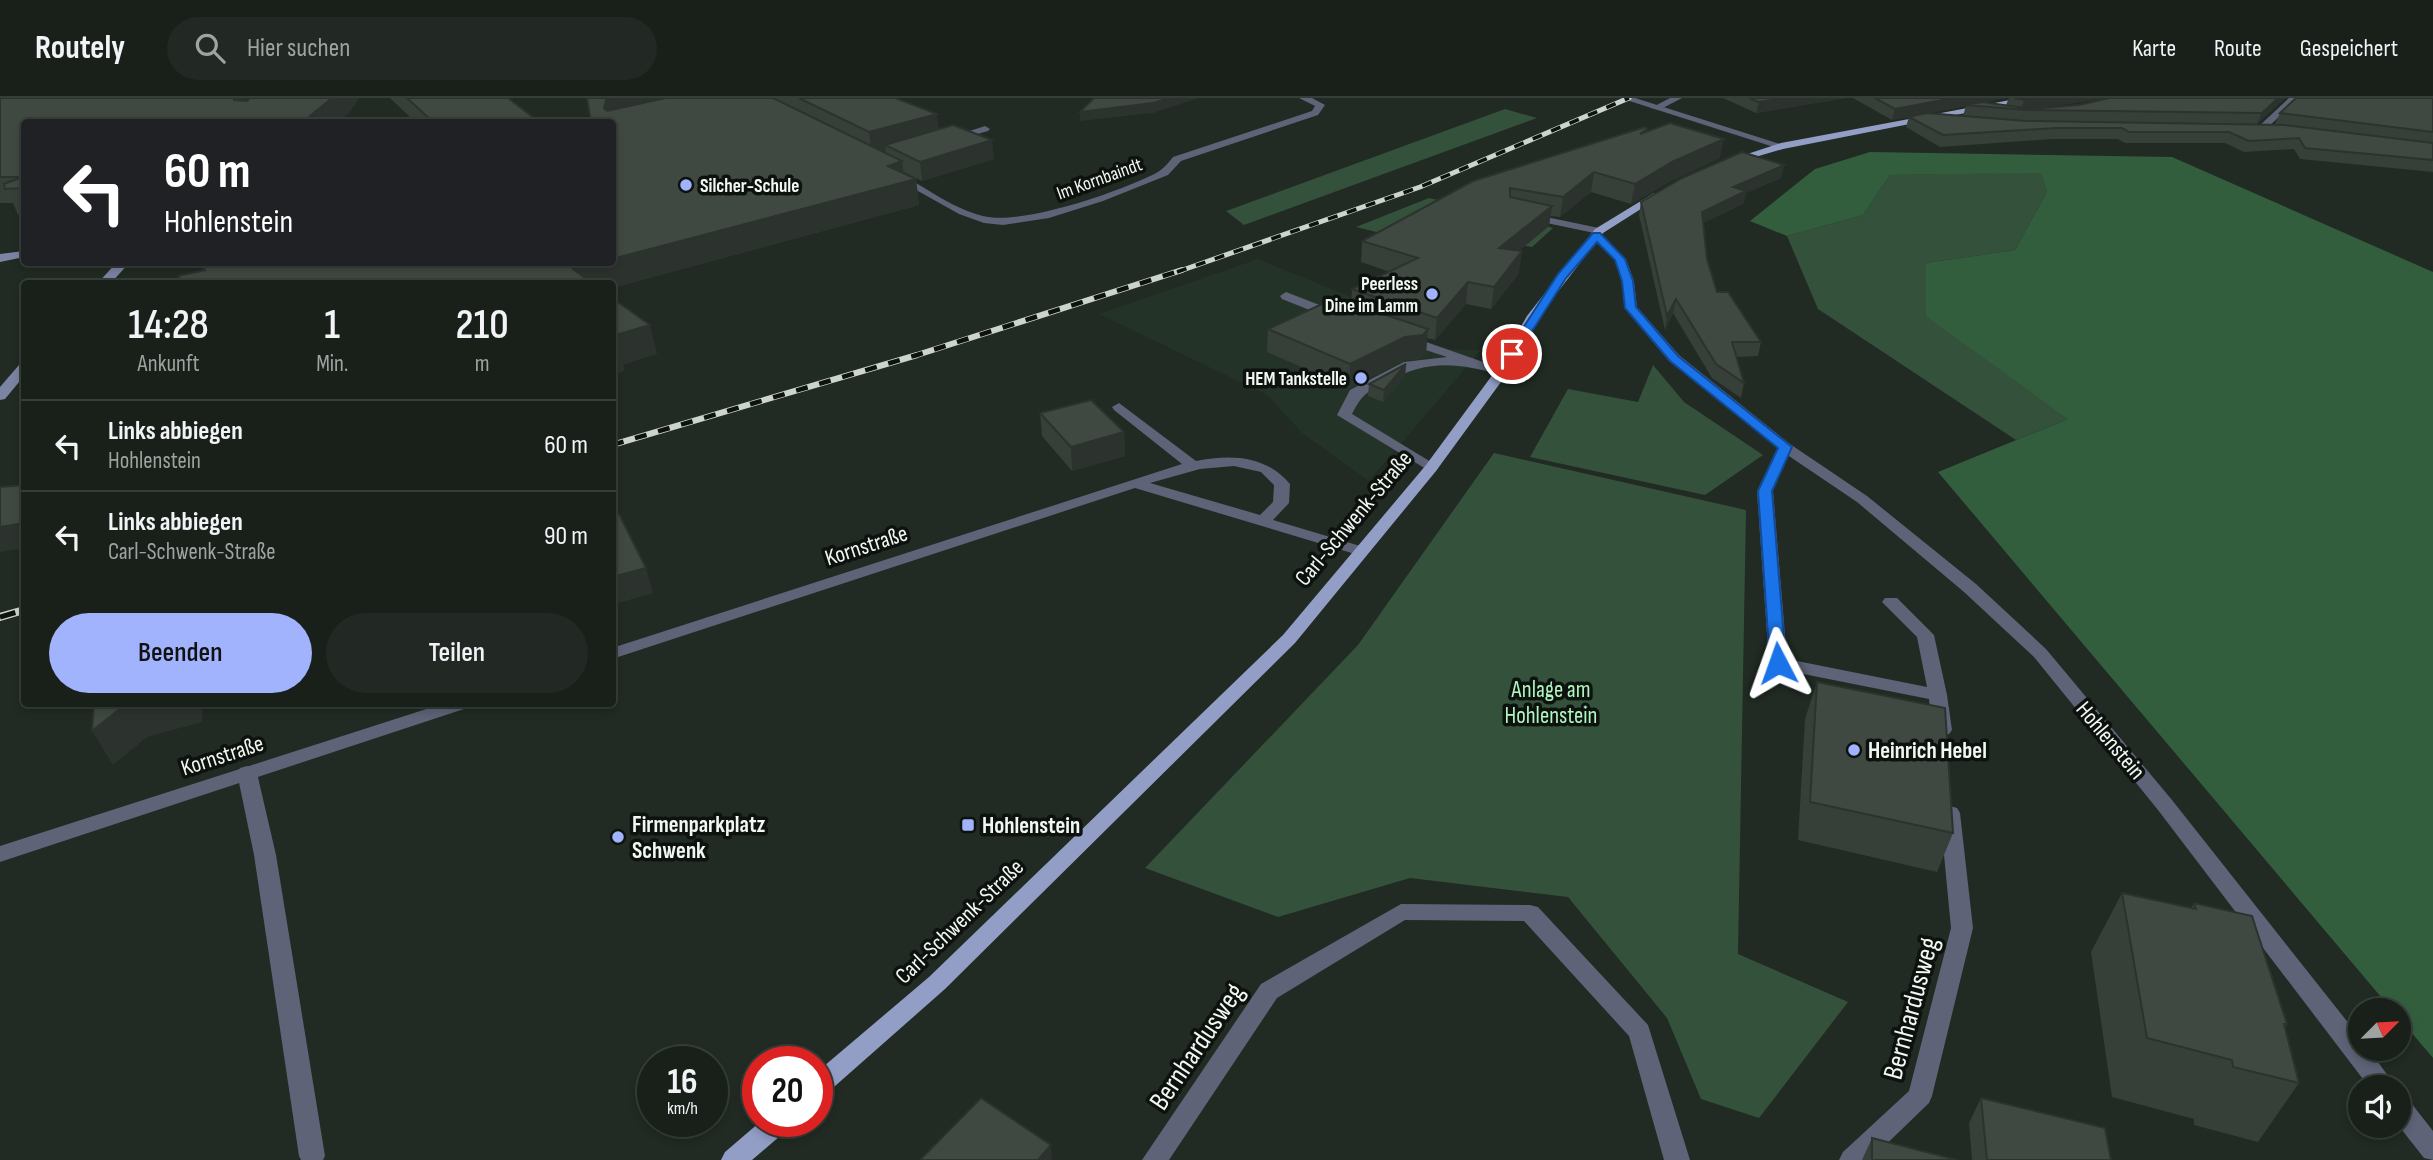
<!DOCTYPE html>
<html lang="de">
<head>
<meta charset="utf-8">
<style>
	body { margin:0; font-family:"Sofia Sans Condensed",sans-serif; background:#222823; color:#f1f3f6; height:100vh; display:flex; flex-direction:column; font-size:26px; white-space:nowrap }
	* { box-sizing:border-box; margin:0 }
	p { font-size:23px; color:#9fa3a2 }
	.icon { flex:none; width:38px; height:38px; fill:none; stroke:currentColor; stroke-width:2; stroke-linecap:round; stroke-linejoin:round }
	.map { position:relative; flex:1; overflow:hidden }
	.panel { position:absolute; left:21px; top:182px; width:595px; height:427px; display:flex; flex-direction:column; background:#19201a; border-radius:7px; box-shadow:0 4px 10px #0003,0 0 0 2px #373e39 }
	.panel>* { flex:none }
	.top-card { position:absolute; left:21px; top:21px; width:595px; height:147px; border-radius:7px; box-shadow:0 4px 10px #0003,0 0 0 2px #373e39; background:#202124; color:#fff; overflow:hidden }
	.needle { width:46px; rotate:66deg }
	.tools { position:absolute; left:2348px; top:900px; display:grid; gap:14px }
	.tools a { display:grid; place-items:center; width:63px; height:63px; border-radius:50%; background:#19201a; box-shadow:0 4px 10px #0003,0 0 0 2px #373e39; font-size:35px }
	.speed { position:absolute; left:637px; top:948px; display:flex; gap:14px; font-size:35px; font-weight:700; text-align:center }
	.speed>* { display:grid; place-content:center; width:91px; height:91px; border-radius:50%; background:#19201a; box-shadow:0 4px 10px #0003,0 0 0 2px #373e39; line-height:1 }
	.speed small { font-size:18px; font-weight:400 }
	.speed .limit { border:10px solid #d22; background:#fff; color:#111 }
	.pin { position:absolute; display:grid; place-items:center; width:60px; height:60px; color:#fff; margin:-30px; border:4px solid #fff; border-radius:50%; box-shadow:0 2px 7px #0007 }
	.me { position:absolute; width:77px; margin:-38px; rotate:356deg; stroke-linejoin:round; filter:drop-shadow(0 0 5px #0008) }
	.turn { display:flex; align-items:center; gap:24px; height:147px; padding:0 28px; font-size:32px }
	.turn .icon { width:91px; height:91px; stroke-width:2.5 }
	.turn b { display:block; font-size:49px; line-height:60px }
	.eta { display:flex; justify-content:space-evenly; align-items:center; height:119px; text-align:center }
	.eta b { font-size:42px; font-weight:600; line-height:49px }
	.primary-button { display:flex; gap:14px; margin-top:auto; padding:14px 28px }
	.primary-button a { flex:1; height:80px; border-radius:42px; background:#a1b3fd; color:#111; font-size:28px; font-weight:600; line-height:80px; text-align:center }
	.primary-button a+a { background:#222823; color:#f1f3f6 }
	ul { padding:0; list-style:none }
	li { display:flex; align-items:center; gap:21px; height:91px; padding:0 28px; border-top:2px solid #373e39 }
	li div { flex:1 }
	li b { display:block; font-size:26px }
	li em { font-style:normal }
	header { display:flex; align-items:center; gap:42px; box-sizing:border-box; height:98px; padding:0 35px; background:#19201a; border-bottom:2px solid #373e39 }
	header strong { font-size:33px }
	nav { display:flex; gap:38px; margin-inline-start:auto; font-size:24px }
	.search { width:490px; height:63px; background:#222823; display:flex; align-items:center; gap:18px; box-sizing:border-box; padding:0 24px; border-radius:38px; color:#9fa3a2; font-size:26px }
	.map>svg:first-child { display:block }
	.built { fill:#243328 }
	.green { fill:#34523b }
	.forest { fill:#335e3e }
	.lines { fill:none; stroke-linecap:round; stroke-linejoin:round }
	.lane { fill:#5e6377; fill-rule:evenodd }
	.street { fill:#5e6377; fill-rule:evenodd }
	.secondary { fill:#7c84a3; fill-rule:evenodd }
	.primary { fill:#939ec6; fill-rule:evenodd }
	.rail-far2-casing { stroke:#cdd4cf; stroke-width:5 }
	.rail-far1-casing { stroke:#cdd4cf; stroke-width:6 }
	.rail-casing { stroke:#cdd4cf; stroke-width:8 }
	.rail-far2 { stroke:#0e120e; stroke-width:3.5; stroke-dasharray:10; stroke-linecap:butt }
	.rail-far1 { stroke:#0e120e; stroke-width:4.5; stroke-dasharray:12; stroke-linecap:butt }
	.rail { stroke:#0e120e; stroke-width:5; stroke-dasharray:16; stroke-linecap:butt }
	.wall { fill:#363f38; fill-rule:evenodd }
	.shaded-wall { fill:#2c332e }
	.building { fill:#3f4941; stroke:#2c332e; stroke-width:2 }
	.route { fill:#1a73e8; stroke:#114b97; stroke-width:2 }
	.poi-dot { fill:#a1b3fd; stroke:#0e120e; stroke-width:2.5 }
	.labels { text-anchor:middle; stroke-width:7; stroke-linejoin:round; paint-order:stroke }
	.far-street-label { font-size:19px; fill:#f1f7f2; stroke:#0e120e }
	.far-poi-label { font-size:19px; font-weight:bold; fill:#f1f7f2; stroke:#0e120e; text-anchor:end }
	.street-label { font-size:23px; fill:#f1f7f2; stroke:#0e120e }
	.park-label { font-size:23px; fill:#b1f7c1; stroke:#0e120e }
	.poi-label { font-size:23px; font-weight:bold; fill:#f1f7f2; stroke:#0e120e; text-anchor:start }
	.near-street-label { font-size:28px; fill:#f1f7f2; stroke:#0e120e }
</style>
</head>
<body>
<header>
<strong>Routely</strong>
<div class="search"><svg class="icon" aria-label="search" viewBox="0 0 24 24"><circle cx="10" cy="10" r="6"/><path d="M15 15l6 6"/></svg>Hier suchen</div>
<nav><a>Karte</a><a>Route</a><a>Gespeichert</a></nav>
</header>
<div class="map">
<svg width="2433" height="1062" viewBox="0 0 2433 1062">
	<rect width="100%" height="100%" fill="#212a23"/>
	<path class="built" d="M1258,161L1351,199L1339,214L1449,251L1481,252L1369,383L1302,335L1267,297L1099,216Z"/>
	<g class="green">
		<path d="M1505,11L1537,20L1244,127L1226,113Z"/>
		<path d="M2041,74L2047,94L2015,152L1926,165L2068,321L2016,342L1818,211L1787,138L1863,117L1890,77Z"/>
		<path d="M1429,100L1553,130L1532,149L1471,138L1451,152L1356,129Z"/>
		<path d="M1653,267L1684,304L1763,357L1705,397L1530,359L1568,291L1638,304Z"/>
		<path d="M1494,355L1746,412L1738,856L1848,904L1759,1020L1701,1001L1667,920L1568,799L1410,780L1278,819L1145,770L1358,547Z"/>
	</g>
	<path class="forest" d="M1870,54L2172,59L2433,174V960L2399,920V912H2392L1938,374L2068,321L1926,218V165L2015,152L2047,94L2041,75L1890,77L1863,117L1787,138L1750,123L1815,71Z"/>
	<g class="lines">
		<g class="lane">
			<path d="M1670,0H1682L1659,12L1651,10Z"/>
			<path d="M2289,0H2299L2264,33H2258V29Z"/>
			<path d="M1527,115L1599,130L1605,133L1599,136L1523,120V116Z"/>
			<path d="M1286,194L1340,215L1342,218L1332,221L1282,201L1280,198Z"/>
			<path d="M1406,237L1509,273L1502,277C1456,265 1430,261 1386,284C1367,294 1362,296 1352,316L1436,367L1438,370L1436,373L1431,374L1337,317L1350,292L1404,264L1447,259L1401,244V238Z"/>
			<path d="M1785,345L1792,349L1773,393L1787,561L1927,589L1917,539L1882,504L1885,500H1897L1934,537L1947,597L1952,632L1949,636L1942,638L1932,632L1929,601L1778,571L1769,565L1757,393L1778,349Z"/>
			<path d="M247,668L254,670L257,675L276,757L325,1058L323,1062H301L299,1058L254,757L237,675L240,670Z"/>
			<path d="M1950,708L1957,710L1960,715L1973,830L1932,998L1929,1005L1870,1062H1839L1843,1054L1909,993L1951,830L1940,715L1943,710Z"/>
		</g>
		<g class="street">
			<path d="M1299,0H1312L1325,7L1318,17L1181,63L1168,77L1103,103L1049,120L1003,127L984,125L959,116L893,79L902,77C928,91 954,111 983,118C1022,128 1122,93 1158,74C1164,70 1169,64 1173,59L1312,13L1315,8Z"/>
			<path d="M1620,0H1635L1786,48L1777,50Z"/>
			<path d="M985,28L990,31L988,33L950,44L945,41Z"/>
			<path d="M1592,135H1600L1626,161L1634,183L1637,209L1679,257L1790,346L1867,398L1976,486L2046,551L2172,702L2361,941V950H2368L2396,989H2369L2158,712L2034,559L1964,494L1857,404L1780,352L1669,263L1625,210L1622,183L1615,162L1592,139Z"/>
			<path d="M1119,305L1196,363C1230,356 1266,357 1290,386L1289,405L1273,422L1367,450L1369,453L1367,456H1355L1135,390L612,561V550L1182,366L1114,312L1112,309ZM1234,368L1261,374L1274,387L1273,404L1260,417L1150,385L1200,371Z"/>
			<path d="M442,606H469L467,610L0,764V748Z"/>
			<path d="M1401,806L1530,807L1538,809L1648,927L1690,1062H1664L1629,938L1524,823L1405,822L1277,900L1169,1062H1142L1261,886Z"/>
			<path d="M2399,998L2408,1001L2433,1033V1062L2424,1060L2398,1027Z"/>
		</g>
		<g class="secondary">
			<path d="M24,153V159L0,164V156Z"/>
			<path d="M117,164H130L110,186H97Z"/>
			<path d="M24,266V278L5,301L0,302V289L19,267Z"/>
		</g>
		<g class="primary">
			<path d="M2021,0H2041L1783,51L1728,67L1723,64L1781,45Z"/>
			<path d="M1654,95L1663,97L1603,135L1537,221L1509,273L1436,373L1295,545L945,891L826,996L817,999V974L929,879L1283,537L1426,367L1496,272L1527,218L1595,131Z"/>
			<path d="M760,1024H791L787,1032L752,1062H721L725,1054Z"/>
		</g>
		<g class="rail-far2-casing">
			<path id="rail-far2" d="M1177,174L1420,89L1629,0"/>
		</g>
		<g class="rail-far1-casing">
			<path id="rail-far1" d="M612,347L917,257L1182,172"/>
		</g>
		<g class="rail-casing">
			<path id="rail" d="M0,519L24,512"/>
		</g>
		<use href="#rail-far2" class="rail-far2"/>
		<use href="#rail-far1" class="rail-far1"/>
		<use href="#rail" class="rail"/>
	</g>
	<g class="wall">
		<path d="M0,0H359L348,16L24,24V116L18,117L13,105H0Z"/>
		<path d="M390,0H508L539,24H415Z"/>
		<path d="M587,0H895L939,31L994,61L922,83L904,74V75L916,81L919,107L612,190V186L203,172L198,164H612V24Z"/>
		<path d="M1723,0H1846L1756,15Z"/>
		<path d="M1853,0H2007L1983,4L2006,7L2009,0H2285L2257,26L2026,23L2275,26L2280,15L2433,0V74L2300,61L2294,51L2244,54L2225,45H2125L2118,41H2052L1940,49L1906,29L1909,19L1963,18L1966,8L1892,22ZM2108,0L2079,7L2036,10Z"/>
		<path d="M1647,31L1646,34L1720,60L1669,84L1631,106L1591,94L1560,119L1550,118L1549,128L1519,153V175L1491,211L1466,206L1435,242L1427,240L1426,254L1421,260L1403,262L1349,290L1267,254L1268,231L1351,205L1352,191L1390,174L1361,164L1362,143Z"/>
		<path d="M1784,67L1781,80L1746,95L1743,106L1703,125L1707,161L1717,194L1761,244L1758,258L1736,259L1744,285L1741,300L1712,280L1673,215L1665,232L1639,117L1641,104Z"/>
		<path d="M1406,266L1405,278L1383,304L1368,298L1369,286Z"/>
		<path d="M1040,315L1124,334L1125,358L1072,373L1042,338Z"/>
		<path d="M1817,584L1953,735L1937,774L1798,742L1805,621Z"/>
		<path d="M2122,795L2191,810L2194,805L2287,926L2285,930L2299,985L2258,1044L2194,1027V1021L2112,999L2091,854Z"/>
		<path d="M1981,1000L2111,1062H1972L1969,1025Z"/>
		<path d="M1872,1040L1957,1062H1862Z"/>
	</g>
	<g class="shaded-wall">
		<path d="M234,0H268L243,22L234,2Z"/>
		<path d="M332,0H359L348,16L339,24H305L310,18Z"/>
		<path d="M616,0H732L612,25L604,10L606,2Z"/>
		<path d="M1170,0H1199L1153,15L1080,23V14Z"/>
		<path d="M1785,0H1846L1756,15L1759,4Z"/>
		<path d="M1953,0H2007L1892,22L1895,11Z"/>
		<path d="M2037,0H2109L2026,12L2021,11L2024,2Z"/>
		<path d="M2278,0H2285L2257,26L2262,15Z"/>
		<path d="M937,16L940,40L885,47L886,55L872,58L869,34Z"/>
		<path d="M1724,41L1720,60L1669,84L1631,106L1635,86L1672,64Z"/>
		<path d="M992,42L994,61L922,83L920,64Z"/>
		<path d="M902,63L905,84L916,81L919,107L612,190V186H577L573,171L597,164H612V161Z"/>
		<path d="M1784,67L1781,80L1746,95L1743,106L1699,127L1702,114L1733,89Z"/>
		<path d="M1594,74L1591,94L1560,119L1563,99Z"/>
		<path d="M1552,108L1549,128L1497,171L1499,150Z"/>
		<path d="M1522,153L1519,175L1491,211L1494,189Z"/>
		<path d="M1468,184L1466,206L1435,242L1437,220Z"/>
		<path d="M1676,201L1673,215L1665,232L1667,218Z"/>
		<path d="M650,227L657,256L623,267L625,273L612,277V238Z"/>
		<path d="M1428,231L1426,254L1421,260L1403,262L1349,290L1350,266L1405,239Z"/>
		<path d="M1406,266L1405,278L1383,304L1384,292Z"/>
		<path d="M1124,334L1125,358L1072,373L1071,349Z"/>
		<path d="M24,425V450L0,454V429Z"/>
		<path d="M646,470L653,495L612,507V479Z"/>
		<path d="M126,606H202V624L147,639L113,667L92,633Z"/>
		<path d="M1051,1047L1052,1062H1038Z"/>
	</g>
	<g class="building">
		<path d="M0,0H234V2L247,3L250,0H332L310,18L305,24H24V90L5,91L4,86L22,79H0Z"/>
		<path d="M407,0H508L539,24H433Z"/>
		<path d="M587,0H616L606,2L604,10L607,13L666,0H773L902,63L888,68L916,81L612,161V24H591Z"/>
		<path d="M799,0H895L937,16L869,34Z"/>
		<path d="M1094,0H1170L1153,5L1080,14Z"/>
		<path d="M1749,0H1785L1759,4Z"/>
		<path d="M1875,0H1953L1895,11Z"/>
		<path d="M2014,0H2037L2024,2Z"/>
		<path d="M2109,0H2278L2262,15L2027,12L1966,7L1982,4L2032,11L2079,7Z"/>
		<path d="M2296,0H2433V34L2280,15Z"/>
		<path d="M1926,15L2026,23L2284,27L2433,45V62L2305,50L2299,40L2249,43L2229,34H2129L2122,30H2056L1943,37L1909,19Z"/>
		<path d="M1670,25L1724,41L1672,64L1635,86L1594,74L1563,99L1510,90V99L1552,108L1499,150L1522,153L1494,189L1468,184L1437,220L1352,191L1418,160L1362,143L1473,83L1645,29L1647,31L1640,36Z"/>
		<path d="M953,27L992,42L920,64L885,47Z"/>
		<path d="M1742,54L1784,67L1733,89L1746,93L1702,114L1707,161L1717,194H1728L1761,244H1732L1744,285L1716,266L1676,201L1667,218L1641,104L1682,80Z"/>
		<path d="M201,164H597L573,171L593,186H182L178,178L205,172Z"/>
		<path d="M612,200L650,227L612,238Z"/>
		<path d="M1335,200L1428,231L1423,237L1405,239L1350,266L1268,231Z"/>
		<path d="M1406,266L1384,292L1369,286Z"/>
		<path d="M1091,302L1124,334L1071,349L1040,315Z"/>
		<path d="M24,387V425L0,429V389Z"/>
		<path d="M619,416L646,470L612,479V418Z"/>
		<path d="M1817,584L1945,610L1953,735L1810,704Z"/>
		<path d="M94,606H126L92,633Z"/>
		<path d="M2122,795L2196,811L2194,805L2252,818L2287,926H2284L2299,985L2233,969L2232,962L2147,940Z"/>
		<path d="M981,1000L1051,1047L1038,1062H920Z"/>
		<path d="M1981,1000L2105,1030L2111,1062H1987Z"/>
		<path d="M1872,1040L1957,1062H1872Z"/>
	</g>
	<path class="route" d="M1593,135H1600L1625,161L1633,183L1636,209L1678,258L1792,349L1772,393L1786,565L1784,569L1778,571L1770,565L1758,393L1778,350L1670,263L1625,210L1622,183L1615,162L1597,144L1566,180L1516,258L1506,256L1558,176Z"/>
	<g class="poi-dot">
		<circle cx="686" cy="87" r="7"/>
		<circle cx="1432" cy="196" r="7"/>
		<circle cx="1361" cy="280" r="7"/>
		<circle cx="1854" cy="652" r="7"/>
		<rect x="961" y="720" width="14" height="14" rx="3.5"/>
		<circle cx="618" cy="739" r="7"/>
	</g>
	<g class="labels">
		<g class="far-street-label">
			<text transform="translate(1099 80) rotate(-20)" y="7">Im Kornbaindt</text>
		</g>
		<g class="far-poi-label">
			<text x="700" y="94" text-anchor="start">Silcher-Schule</text>
			<text x="1418" y="192">Peerless<tspan x="1418" dy="22">Dine im Lamm</tspan></text>
			<text x="1347" y="287">HEM Tankstelle</text>
		</g>
		<g class="street-label">
			<text transform="translate(1353 420) rotate(-50)" y="8">Carl-Schwenk-Straße</text>
			<text transform="translate(866 447) rotate(-18)" y="8">Kornstraße</text>
			<text transform="translate(2111 642) rotate(50)" y="8">Hohlenstein</text>
			<text transform="translate(222 657) rotate(-18)" y="8">Kornstraße</text>
			<text transform="translate(959 823) rotate(-44)" y="8">Carl-Schwenk-Straße</text>
		</g>
		<g class="park-label">
			<text x="1551" y="599">Anlage am<tspan x="1551" dy="26">Hohlenstein</tspan></text>
		</g>
		<g class="poi-label">
			<text x="1868" y="660">Heinrich Hebel</text>
			<text x="632" y="734">Firmenparkplatz<tspan x="632" dy="26">Schwenk</tspan></text>
			<text x="982" y="735">Hohlenstein</text>
		</g>
		<g class="near-street-label">
			<text transform="translate(1910 910) rotate(-75)" y="10">Bernhardusweg</text>
			<text transform="translate(1196 948) rotate(-56)" y="10">Bernhardusweg</text>
		</g>
	</g>
</svg>
<div class="tools">
<a><svg class="needle" viewBox="-14 -14 28 28"><path d="M0-13l5 13h-10z" fill="#e53935"/><path d="M0 13l5-13h-10z" fill="#9fa3a2"/></svg></a>
<a><svg class="icon" aria-label="sound" viewBox="0 0 24 24"><path d="M4 9h4l5-4v14l-5-4H4zM17 9q2 3 0 6"/></svg></a>
</div>
<div class="speed"><div>16<small>km/h</small></div><div class="limit">20</div></div>
<div class="pin" style="left:1512px;top:256px;background:#d93025"><svg class="icon" aria-label="arrive" viewBox="0 0 24 24"><path d="M6 21V4h12l-3 4 3 4H6"/></svg></div>
<svg class="me" style="left:1778px;top:565px" viewBox="-20 -20 40 40"><path d="M0-17L14 15 0 8-14 15z" fill="#1a73e8" stroke="#fff" stroke-width="4"/></svg>
<div class="top-card">
<div class="turn"><svg class="icon" aria-label="left" viewBox="0 0 24 24"><path d="M17 20v-9H6M10 6l-5 5 5 5"/></svg><div><b>60 m</b>Hohlenstein</div></div>
</div>
<section class="panel">
<div class="eta">
<div><b>14:28</b><p>Ankunft</p></div>
<div><b>1</b><p>Min.</p></div>
<div><b>210</b><p>m</p></div>
</div>
<ul>
<li><svg class="icon" aria-label="left" viewBox="0 0 24 24"><path d="M17 20v-9H6M10 6l-5 5 5 5"/></svg><div><b>Links abbiegen</b><p>Hohlenstein</p></div><em>60 m</em></li>
<li><svg class="icon" aria-label="left" viewBox="0 0 24 24"><path d="M17 20v-9H6M10 6l-5 5 5 5"/></svg><div><b>Links abbiegen</b><p>Carl-Schwenk-Straße</p></div><em>90 m</em></li>
</ul>
<div class="primary-button"><a>Beenden</a><a>Teilen</a></div>
</section>
</div>
</body>
</html>
